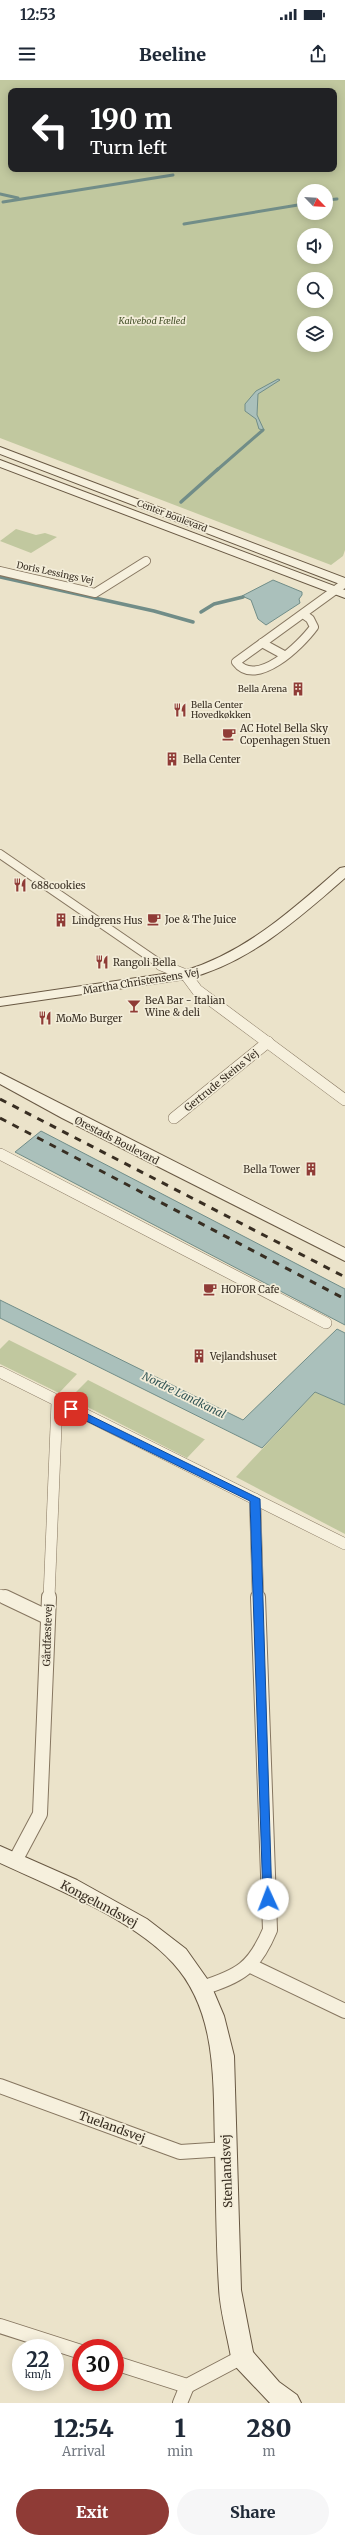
<!DOCTYPE html>
<html lang="en">
<head>
<meta charset="utf-8">
<style>
	body { margin:0; font-family:Merriweather,serif; background:#f6f6f7; color:#1f2937; height:100vh; display:flex; flex-direction:column; font-size:15px; white-space:nowrap }
	* { box-sizing:border-box; margin:0 }
	p { font-size:13px; color:#747a83 }
	.icon { flex:none; width:22px; height:22px; fill:none; stroke:currentColor; stroke-width:2; stroke-linecap:round; stroke-linejoin:round }
	.map { position:relative; height:2323px; overflow:hidden }
	.panel { display:flex; flex-direction:column; background:#fff; flex:1 }
	.panel>* { flex:none }
	.banner { position:absolute; left:8px; top:8px; width:329px; height:84px; border-radius:8px; box-shadow:0 2px 10px #0003; background:#202124; color:#fff; overflow:hidden }
	.needle { width:26px; rotate:115deg }
	.fabs { position:absolute; left:297px; top:104px; display:grid; gap:8px }
	.fabs a { display:grid; place-items:center; width:36px; height:36px; border-radius:50%; background:#fff; box-shadow:0 2px 10px #0003; font-size:20px }
	.speed { position:absolute; left:12px; top:2259px; display:flex; gap:8px; font-size:20px; font-weight:700; text-align:center }
	.speed>* { display:grid; place-content:center; width:52px; height:52px; border-radius:50%; background:#fff; box-shadow:0 2px 10px #0003; line-height:1 }
	.speed small { font-size:10px; font-weight:400 }
	.speed .limit { border:6px solid #d22; background:#fff; color:#111 }
	.pin { position:absolute; display:grid; place-items:center; width:34px; height:34px; color:#fff; margin:-17px; border-radius:8px; box-shadow:0 2px 6px #0006 }
	.me { position:absolute; width:44px; margin:-22px; rotate:358deg; stroke-linejoin:round; filter:drop-shadow(0 0 3px #0008) }
	.turn { display:flex; align-items:center; gap:14px; height:84px; padding:0 16px; font-size:18px }
	.turn .icon { width:52px; height:52px; stroke-width:2.5 }
	.turn b { display:block; font-size:28px; line-height:34px }
	.eta { display:flex; justify-content:space-evenly; align-items:center; height:68px; text-align:center }
	.eta b { font-size:24px; font-weight:800; line-height:28px }
	.primary-button { display:flex; gap:8px; margin-top:auto; padding:8px 16px }
	.primary-button a { flex:1; height:46px; border-radius:24px; background:#8f3b36; color:#fff; font-size:16px; font-weight:800; line-height:46px; text-align:center }
	.primary-button a+a { background:#f6f6f7; color:#1f2937 }
	.status { display:flex; justify-content:space-between; align-items:center; height:28px; padding:0 20px; background:#fff; direction:ltr }
	.status svg { height:11px; fill:currentColor }
	header { display:flex; justify-content:space-between; align-items:center; height:52px; padding:0 16px; background:#fff; font-size:18px; font-weight:800 }
	.map>svg:first-child { display:block }
	.green { fill:#c1c89f; fill-rule:evenodd }
	.water { fill:#aac0bb; stroke:#718d88 }
	.lines { fill:none; stroke-linecap:round; stroke-linejoin:round }
	.stream-far1 { stroke:#718d88; stroke-width:3 }
	.stream { stroke:#718d88; stroke-width:3.5 }
	.street-far2-casing { stroke:#867660; stroke-width:10 }
	.street-far1-casing { stroke:#867660; stroke-width:12 }
	.street-casing { stroke:#867660; stroke-width:16 }
	.secondary-casing { stroke:#685843; stroke-width:2 }
	.street-far2 { stroke:#f6f0dd; stroke-width:8 }
	.street-far1 { stroke:#f6f0dd; stroke-width:11 }
	.street { stroke:#f6f0dd; stroke-width:14 }
	.secondary { fill:#f6f0dd; fill-rule:evenodd }
	.rail { stroke:#382e22; stroke-width:3; stroke-dasharray:7 7; stroke-linecap:butt }
	.route { fill:#1a73e8; stroke:#114b97 }
	.labels { text-anchor:middle; stroke-width:3.5; stroke-linejoin:round; paint-order:stroke }
	.far-park-label { font-size:9px; font-style:italic; fill:#46522b; stroke:#f3edd9 }
	.far-street-label { font-size:9px; fill:#382e22; stroke:#f3edd9 }
	.far-poi-label { font-size:9px; fill:#382e22; stroke:#f3edd9; text-anchor:end }
	.poi-label { font-size:10px; fill:#382e22; stroke:#f3edd9; text-anchor:start }
	.street-label { font-size:10px; fill:#382e22; stroke:#f3edd9 }
	.water-label { font-size:11px; font-style:italic; fill:#335656; stroke:#f3edd9 }
	.near-street-label { font-size:12px; fill:#382e22; stroke:#f3edd9 }
</style>
</head>
<body>
<div class="status"><b>12:53</b><svg viewBox="0 0 49 12"><path d="M0 12V9h3v3zM5 12V6h3v6zM10 12V3h3v9zM15 12V0h3v12zM26 1h20v11H26zM47 4h2v5h-2z"/></svg></div>
<header><svg class="icon" aria-label="menu" viewBox="0 0 24 24"><path d="M4 6h16M4 12h16M4 18h16"/></svg>Beeline<svg class="icon" aria-label="share" viewBox="0 0 24 24"><path d="M12 15V3M7 8l5-5 5 5M5 13v7h14v-7"/></svg></header>
<div class="map">
<svg width="345" height="2323" viewBox="0 0 345 2323">
	<rect width="100%" height="100%" fill="#ebe3ca"/>
	<g class="green">
		<path d="M0,0H345V470L343,476L331,485L0,358ZM11,11H334V89H11ZM304,111H326V133H304ZM304,155H326V177H304ZM304,199H326V221H304ZM304,243H326V265H304Z"/>
		<path d="M16,449L36,455L45,453L57,457L31,473L0,461Z"/>
		<path d="M9,1260L77,1294L59,1313L0,1284V1269Z"/>
		<path d="M88,1300L204,1359H205L187,1378L70,1318Z"/>
		<path d="M315,1312L345,1325V1454L236,1397Z"/>
	</g>
	<g class="water">
		<path d="M278,299L280,300L258,314L257,335L264,350L259,349L256,339L245,331V324L256,311Z"/>
		<path d="M273,500L302,512V515L299,519L300,523L266,545L258,539L251,520L242,516Z"/>
		<path d="M41,1051L345,1209V1245L15,1072Z"/>
		<path d="M0,1220L243,1340L337,1249L345,1253V1325L315,1312L262,1368L0,1238Z"/>
	</g>
	<g class="lines">
		<g class="stream-far1">
			<path d="M0,114L18,118"/>
			<path d="M326,120L337,119"/>
			<path d="M3,122L173,95"/>
			<path d="M184,144L304,124"/>
			<path d="M217,390L263,350"/>
		</g>
		<g class="stream">
			<path d="M181,422L218,389"/>
			<path d="M0,497L154,531L193,542"/>
			<path d="M201,532L214,524L243,517"/>
		</g>
		<g class="street-far2-casing">
			<g id="street-far2">
				<path d="M0,491L95,513L146,481"/>
				<path d="M303,534L310,539L314,547C301,565 256,609 236,582L345,503"/>
				<path d="M262,563L284,575"/>
				<path d="M0,774L163,886"/>
			</g>
		</g>
		<g class="street-far1-casing">
			<g id="street-far1">
				<path d="M161,885L186,895L197,910L345,1020"/>
				<path d="M174,1038L268,962"/>
				<path d="M0,1074L326,1243"/>
				<path d="M0,1292L345,1464"/>
				<path d="M255,1419L258,1518"/>
				<path d="M0,1515L7,1518"/>
				<path d="M49,1518L57,1322"/>
			</g>
		</g>
		<g class="street-casing">
			<g id="street">
				<path d="M5,1517L47,1537"/>
				<path d="M15,1781L40,1734L49,1517"/>
				<path d="M251,1886L345,1931"/>
				<path d="M202,1908C240,1896 254,1888 270,1850L258,1517"/>
				<path d="M0,2006L180,2072L227,2069"/>
				<path d="M0,2246L81,2272"/>
				<path d="M115,2283L187,2306L242,2277"/>
				<path d="M180,2323L187,2306"/>
			</g>
		</g>
		<g class="secondary-casing">
			<g id="secondary">
				<path d="M0,367L345,498V506L0,374Z"/>
				<path d="M0,380L345,510V518L0,387Z"/>
				<path d="M345,787V798C297,840 249,883 186,899L0,926V918L184,891C246,872 292,830 340,788Z"/>
				<path d="M0,993L345,1168V1181L62,1038L0,1004Z"/>
				<path d="M0,1766L77,1800L147,1839L186,1869L210,1903L224,1936L234,1976L241,2210L253,2272L279,2302L297,2315L301,2323H270L234,2285L231,2277C227,2254 220,2231 219,2208C216,2161 216,2113 215,2065C213,2003 218,1932 173,1883C133,1839 54,1808 0,1783Z"/>
			</g>
		</g>
		<use href="#street-far2" class="street-far2"/>
		<use href="#street-far1" class="street-far1"/>
		<use href="#street" class="street"/>
		<use href="#secondary" class="secondary"/>
		<g class="rail">
			<path d="M0,1019L345,1197"/>
			<path d="M0,1038L345,1219"/>
		</g>
	</g>
	<path class="route" d="M71,1326L260,1419L272,1822L268,1824L263,1819L250,1421L68,1332L66,1329Z"/>
	<defs>
		<g id="building-bare" transform="scale(1.08)"><path d="M-4-6H4V6H1V3H-1V6H-4ZM-2.5-4.3h1.7v1.8h-1.7ZM.8-4.3h1.7v1.8H.8ZM-2.5-1h1.7V.8h-1.7ZM.8-1h1.7V.8H.8Z" fill="#8f3b36" stroke="#f3edd9" stroke-width="2.5" paint-order="stroke"/></g>
		<g id="restaurant-bare" transform="scale(1.08)"><path d="M-5-6h1v4h1v-4h1v4h1v-4h1v5L-1.5 .5V6h-2V.5L-5-1ZM5-6V6H3V1.5H1.5Q1.5-4 5-6Z" fill="#8f3b36" stroke="#f3edd9" stroke-width="2.5" paint-order="stroke"/></g>
		<g id="cafe-bare" transform="scale(1.08)"><path d="M-5.5-4.5H6V0H3Q3 3.5 0 3.5H-2.5Q-5.5 3.5-5.5 0ZM3-3.2v2h1.7v-2ZM-6 4.5H4V6H-6Z" fill="#8f3b36" stroke="#f3edd9" stroke-width="2.5" paint-order="stroke"/></g>
		<g id="bar-bare" transform="scale(1.08)"><path d="M-6-5H6L.8 .8V4.5H3.5V6h-7V4.5H-.8V.8Z" fill="#8f3b36" stroke="#f3edd9" stroke-width="2.5" paint-order="stroke"/></g>
	</defs>
	<g fill-rule="evenodd">
		<use href="#building-bare" x="298" y="609"/>
		<use href="#restaurant-bare" x="180" y="630"/>
		<use href="#cafe-bare" x="229" y="654"/>
		<use href="#building-bare" x="172" y="679"/>
		<use href="#restaurant-bare" x="20" y="805"/>
		<use href="#cafe-bare" x="154" y="839"/>
		<use href="#building-bare" x="61" y="840"/>
		<use href="#restaurant-bare" x="102" y="882"/>
		<use href="#bar-bare" x="134" y="926"/>
		<use href="#restaurant-bare" x="45" y="938"/>
		<use href="#building-bare" x="311" y="1089"/>
		<use href="#cafe-bare" x="210" y="1209"/>
		<use href="#building-bare" x="199" y="1276"/>
	</g>
	<g class="labels">
		<g class="far-park-label">
			<text x="152" y="244">Kalvebod Fælled</text>
		</g>
		<g class="far-street-label">
			<text transform="translate(172 436) rotate(21)" y="3">Center Boulevard</text>
			<text transform="translate(55 493) rotate(12)" y="3">Doris Lessings Vej</text>
		</g>
		<g class="far-poi-label">
			<text x="287" y="612">Bella Arena</text>
			<text x="191" y="628" text-anchor="start">Bella Center<tspan x="191" dy="10">Hovedkøkken</tspan></text>
		</g>
		<g class="poi-label">
			<text x="240" y="652">AC Hotel Bella Sky<tspan x="240" dy="12">Copenhagen Stuen</tspan></text>
			<text x="183" y="683">Bella Center</text>
			<text x="31" y="809">688cookies</text>
			<text x="165" y="843">Joe &amp; The Juice</text>
			<text x="72" y="844">Lindgrens Hus</text>
			<text x="113" y="886">Rangoli Bella</text>
			<text x="145" y="924">BeA Bar - Italian<tspan x="145" dy="12">Wine &amp; deli</tspan></text>
			<text x="56" y="942">MoMo Burger</text>
			<text x="300" y="1093" text-anchor="end">Bella Tower</text>
			<text x="221" y="1213">HOFOR Cafe</text>
			<text x="210" y="1280">Vejlandshuset</text>
		</g>
		<g class="street-label">
			<text transform="translate(141 901) rotate(-9)" y="4">Martha Christensens Vej</text>
			<text transform="translate(221 1000) rotate(-39)" y="4">Gertrude Steins Vej</text>
			<text transform="translate(117 1060) rotate(27)" y="4">Ørestads Boulevard</text>
			<text transform="translate(47 1555) rotate(-88)" y="4">Gårdfæstevej</text>
		</g>
		<g class="water-label">
			<text transform="translate(184 1315) rotate(26)" y="4">Nordre Landkanal</text>
		</g>
		<g class="near-street-label">
			<text transform="translate(99 1824) rotate(28)" y="4">Kongelundsvej</text>
			<text transform="translate(112 2047) rotate(20)" y="4">Tuelandsvej</text>
			<text transform="translate(227 2091) rotate(-92)" y="4">Stenlandsvej</text>
		</g>
	</g>
</svg>
<div class="fabs">
<a><svg class="needle" viewBox="-14 -14 28 28"><path d="M0-13l5 13h-10z" fill="#e53935"/><path d="M0 13l5-13h-10z" fill="#747a83"/></svg></a>
<a><svg class="icon" aria-label="sound" viewBox="0 0 24 24"><path d="M4 9h4l5-4v14l-5-4H4zM17 9q2 3 0 6"/></svg></a>
<a><svg class="icon" aria-label="search" viewBox="0 0 24 24"><circle cx="10" cy="10" r="6"/><path d="M15 15l6 6"/></svg></a>
<a><svg class="icon" aria-label="layers" viewBox="0 0 24 24"><path d="M12 4l9 5-9 5-9-5zM3 14l9 5 9-5"/></svg></a>
</div>
<div class="speed"><div>22<small>km/h</small></div><div class="limit">30</div></div>
<div class="pin" style="left:71px;top:1329px;background:#d93025"><svg class="icon" aria-label="arrive" viewBox="0 0 24 24"><path d="M6 21V4h12l-3 4 3 4H6"/></svg></div>
<svg class="me" style="left:268px;top:1819px" viewBox="-20 -20 40 40"><circle r="19" fill="#fff"/><path d="M0-13L10 11 0 6-10 11z" fill="#1a73e8"/></svg>
<div class="banner">
<div class="turn"><svg class="icon" aria-label="left" viewBox="0 0 24 24"><path d="M17 20v-9H6M10 6l-5 5 5 5"/></svg><div><b>190 m</b>Turn left</div></div>
</div>
</div>
<section class="panel">
<div class="eta">
<div><b>12:54</b><p>Arrival</p></div>
<div><b>1</b><p>min</p></div>
<div><b>280</b><p>m</p></div>
</div>
<div class="primary-button"><a>Exit</a><a>Share</a></div>
</section>
</body>
</html>
